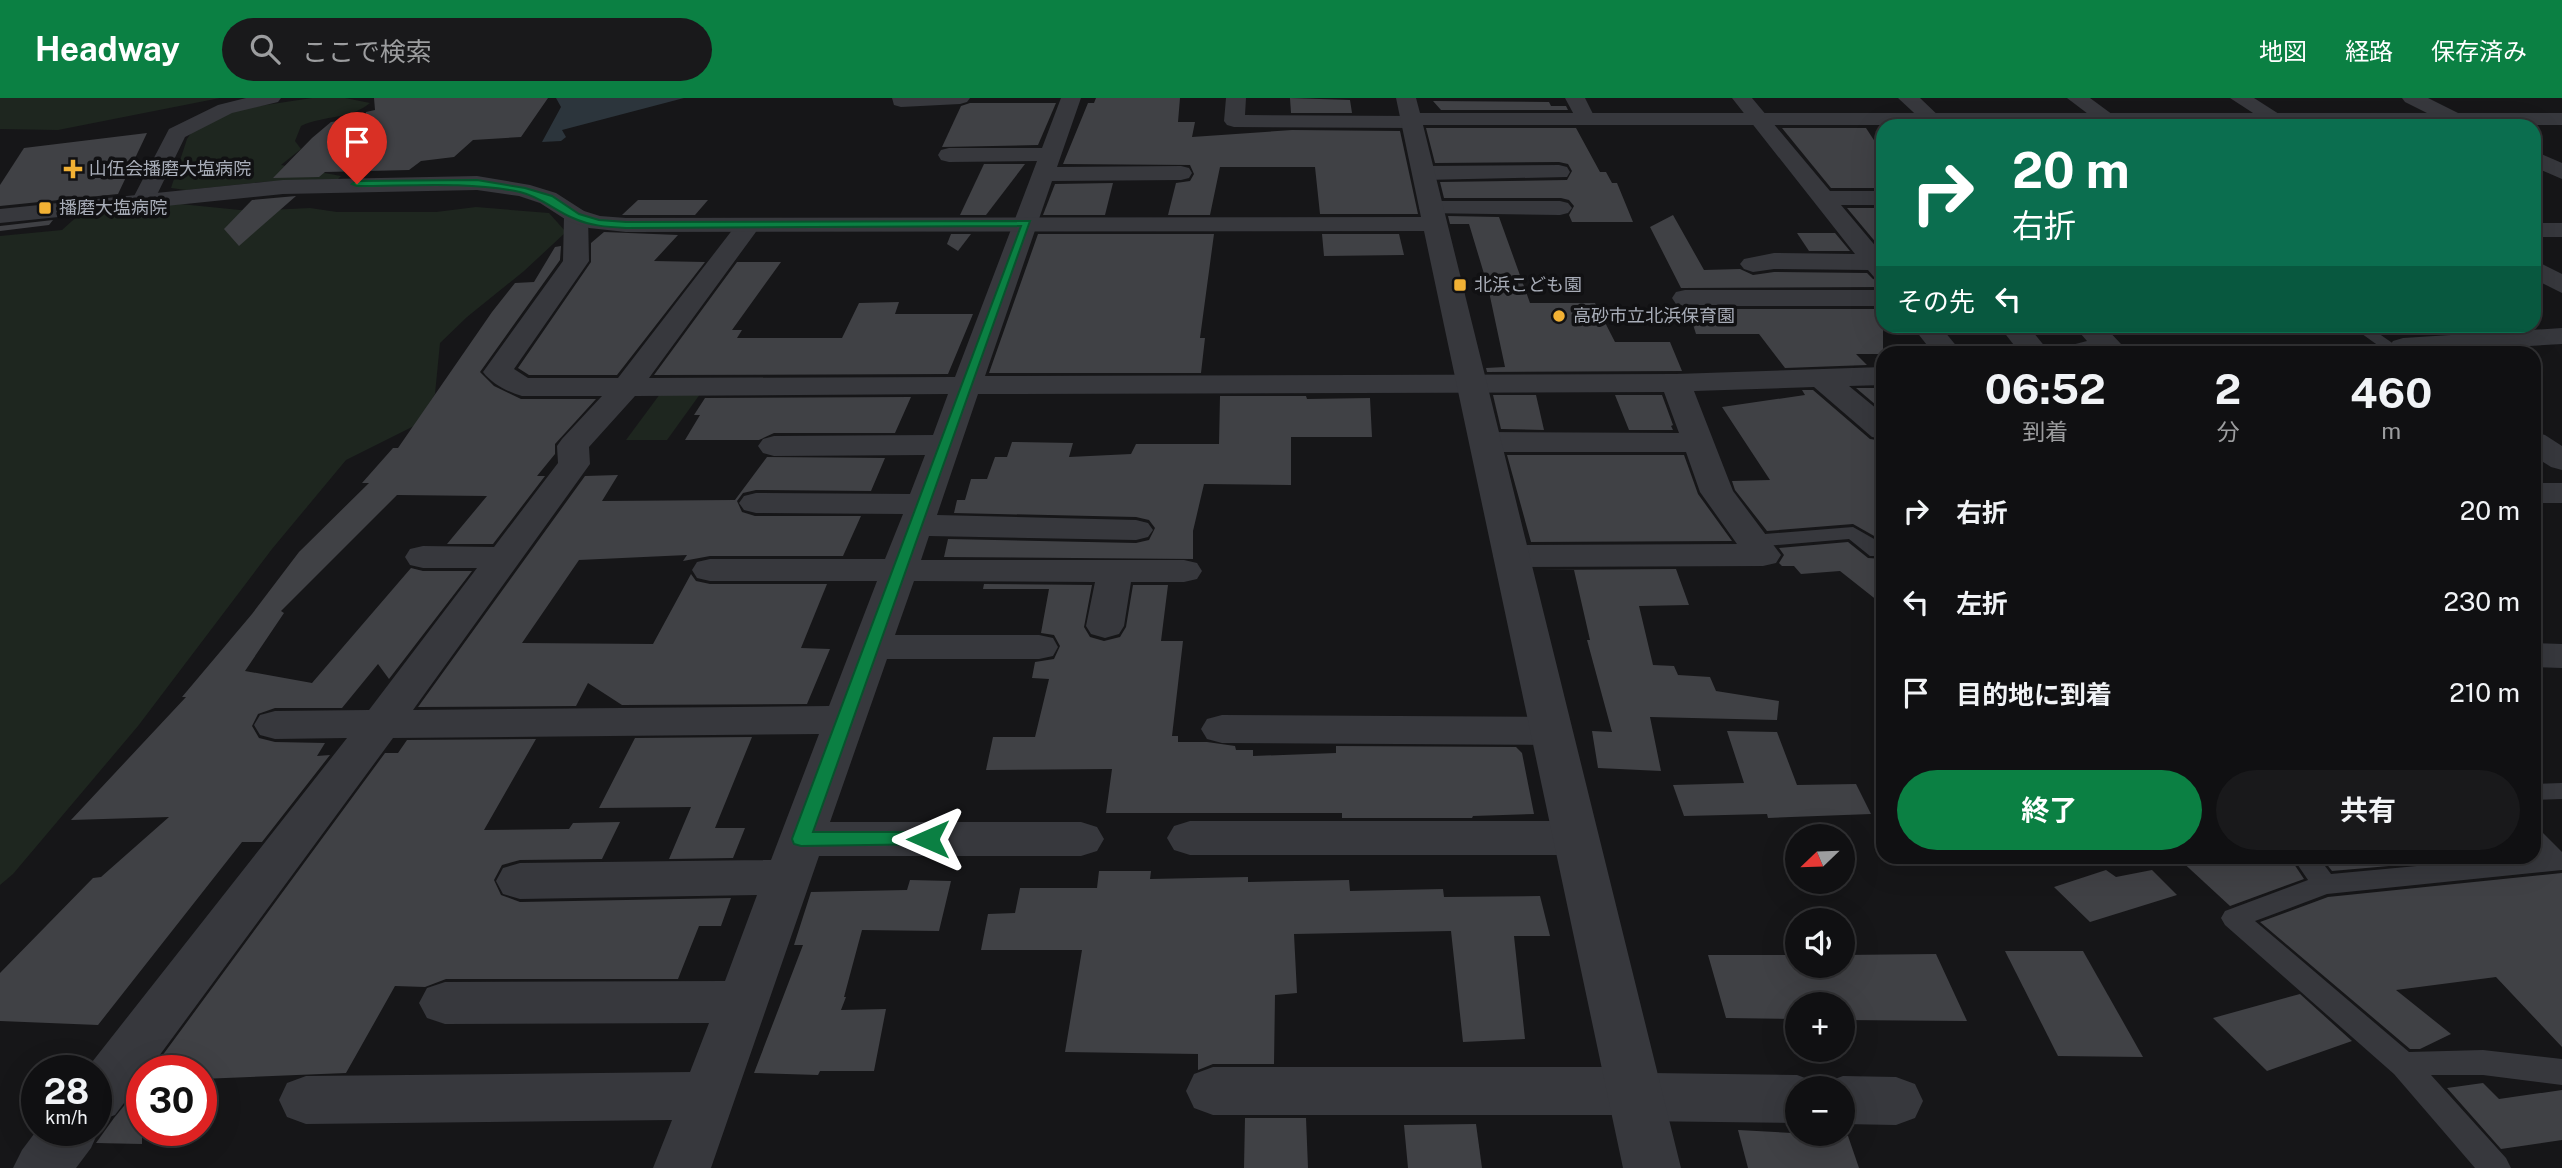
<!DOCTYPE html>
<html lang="ja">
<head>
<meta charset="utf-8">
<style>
	body { margin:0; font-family:"Public Sans","Noto Sans JP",sans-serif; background:#19191b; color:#f1f3f6; height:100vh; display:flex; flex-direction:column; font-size:26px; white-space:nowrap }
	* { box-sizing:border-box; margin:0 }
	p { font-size:23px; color:#9c9d9f }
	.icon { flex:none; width:38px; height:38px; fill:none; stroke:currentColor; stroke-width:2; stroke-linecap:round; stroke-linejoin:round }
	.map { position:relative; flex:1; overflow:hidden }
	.side { position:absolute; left:1876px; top:248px; width:665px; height:518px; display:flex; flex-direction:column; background:#101012; border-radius:21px; box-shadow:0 7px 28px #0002,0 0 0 2px #303032 }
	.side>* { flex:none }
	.hud { position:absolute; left:1876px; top:21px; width:665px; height:214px; border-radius:21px; box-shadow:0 7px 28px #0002,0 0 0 2px #303032; background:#0b6e4f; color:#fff; overflow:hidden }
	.needle { width:46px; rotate:247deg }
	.controls { position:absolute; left:1785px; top:726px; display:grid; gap:14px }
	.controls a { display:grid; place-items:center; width:70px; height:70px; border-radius:50%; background:#101012; box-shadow:0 7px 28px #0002,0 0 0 2px #303032; font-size:35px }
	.speed { position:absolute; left:21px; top:957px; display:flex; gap:14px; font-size:35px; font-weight:700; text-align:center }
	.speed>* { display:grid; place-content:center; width:91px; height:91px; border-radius:50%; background:#101012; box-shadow:0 7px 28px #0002,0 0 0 2px #303032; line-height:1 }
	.speed small { font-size:18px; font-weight:400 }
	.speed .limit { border:10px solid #d22; background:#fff; color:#111 }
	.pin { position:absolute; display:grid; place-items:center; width:60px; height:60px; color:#fff; margin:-72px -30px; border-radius:50% 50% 50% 0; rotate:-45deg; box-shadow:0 0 7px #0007 }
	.pin .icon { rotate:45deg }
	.me { position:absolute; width:77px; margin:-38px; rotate:270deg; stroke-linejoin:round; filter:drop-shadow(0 0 5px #0008) }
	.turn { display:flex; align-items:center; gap:24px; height:147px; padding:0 21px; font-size:32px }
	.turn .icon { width:91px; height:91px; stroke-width:2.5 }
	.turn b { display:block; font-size:49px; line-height:60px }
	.then { display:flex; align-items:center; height:66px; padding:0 21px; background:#0003; gap:14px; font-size:26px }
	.eta { display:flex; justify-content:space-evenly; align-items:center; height:119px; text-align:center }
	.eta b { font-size:42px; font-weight:700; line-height:49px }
	.cta { display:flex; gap:14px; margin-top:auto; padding:14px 21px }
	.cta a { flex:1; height:80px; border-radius:42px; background:#0b8043; color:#fff; font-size:28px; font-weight:700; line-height:80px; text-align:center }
	.cta a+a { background:#19191b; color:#f1f3f6 }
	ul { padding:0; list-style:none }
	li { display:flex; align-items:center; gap:21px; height:91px; padding:0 21px }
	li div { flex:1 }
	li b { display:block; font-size:26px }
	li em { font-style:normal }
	header { display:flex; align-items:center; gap:42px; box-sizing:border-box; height:98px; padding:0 35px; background:#0b8043; color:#fff }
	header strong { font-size:33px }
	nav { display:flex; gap:38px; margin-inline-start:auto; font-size:24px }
	.search { width:490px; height:63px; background:#19191b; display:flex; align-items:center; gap:18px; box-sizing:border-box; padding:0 24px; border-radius:38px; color:#9c9d9f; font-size:26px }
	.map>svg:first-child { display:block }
	.green { fill:#1e261f }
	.water { fill:#2c353c }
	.building { fill:#404145 }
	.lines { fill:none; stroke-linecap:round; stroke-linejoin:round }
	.service { fill:#37383d; fill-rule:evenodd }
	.minor { fill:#37383d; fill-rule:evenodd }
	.tertiary { fill:#37383d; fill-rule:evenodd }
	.route { fill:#0b8043; stroke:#07532c; stroke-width:2 }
	.poi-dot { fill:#f2b134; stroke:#111113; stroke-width:2.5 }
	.labels { text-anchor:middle; stroke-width:7; stroke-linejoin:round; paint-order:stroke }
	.far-poi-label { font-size:18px; fill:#a8adb8; stroke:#111113; text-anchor:start }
</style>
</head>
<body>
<header>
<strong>Headway</strong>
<div class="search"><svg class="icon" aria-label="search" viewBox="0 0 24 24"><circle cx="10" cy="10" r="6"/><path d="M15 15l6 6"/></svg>ここで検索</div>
<nav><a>地図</a><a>経路</a><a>保存済み</a></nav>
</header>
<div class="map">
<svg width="2562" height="1070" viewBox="0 0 2562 1070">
	<rect width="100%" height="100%" fill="#161618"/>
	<g class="green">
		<path d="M0,0H220L58,32L0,31Z"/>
		<path d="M312,0H345L370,5C349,22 324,17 301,28L295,43L301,51L281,67L341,78L338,81L262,84L186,92L171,90L187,41L195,29L240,11Z"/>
		<path d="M180,106L250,113L310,110L337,114H436L476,109L549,115L566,134L524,173L467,219L440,245L435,296L416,327L346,362L272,451L138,628L13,776L0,787V138L62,132L81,115Z"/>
		<path d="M663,292H703L667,342H626Z"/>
	</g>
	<path class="water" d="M556,0H684L562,32L566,39L561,43L542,44L561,9Z"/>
	<g class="building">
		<path d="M374,0H548L521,39L473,42L454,59L421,63L409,72L325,74L319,79L273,80L312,40L331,24L366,19V14L375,12Z"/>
		<path d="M1096,0H1180L1178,24H1195L1192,39L1292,32L1400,33L1418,116H1320L1315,69H1220L1210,117H1168L1176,85L1190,83L1194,76L1190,67L1063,66L1088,5H1094Z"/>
		<path d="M1290,0L1350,2L1352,15H1291Z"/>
		<path d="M1433,3L1549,4L1551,8H1566L1568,12H1441Z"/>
		<path d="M970,5H1056L1038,47L942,49L961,8Z"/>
		<path d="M1426,30H1576L1600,74H1606L1612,85H1617L1633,124H1572L1569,117L1574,108L1569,102L1561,100H1444L1440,84L1567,82L1572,73L1568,66L1559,64L1435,65Z"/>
		<path d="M1782,30H1866L1883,56V90H1831Z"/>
		<path d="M147,35L118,96L0,108V87L24,50Z"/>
		<path d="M984,66H1025L986,117H960Z"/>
		<path d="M1113,85L1105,117H1043L1055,86Z"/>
		<path d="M296,98L239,148L224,131L252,102Z"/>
		<path d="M638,102H708L695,117H622Z"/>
		<path d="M1847,110H1883V153Z"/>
		<path d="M1673,117L1704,172L1740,171L1753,177L1774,174L1867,175L1873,181L1883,184V189L1681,190L1650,129Z"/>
		<path d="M1448,118L1499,119L1530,205H1595L1615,244H1670L1682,273L1487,274L1486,270L1505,269L1488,189L1469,126H1450Z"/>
		<path d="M53,122L49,127L0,133V128Z"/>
		<path d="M604,134L678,137L654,163L705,164L617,277H529L518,270L591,164V145Z"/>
		<path d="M1797,135H1835L1850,153H1809Z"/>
		<path d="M951,136H971L958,153L947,146Z"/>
		<path d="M1038,136H1214L1200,240H1205L1201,275H989Z"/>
		<path d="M1322,136H1399L1404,157L1324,158Z"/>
		<path d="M561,148L560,162L480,274L494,288L521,301H596L555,346V356L537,378H545L493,446H447L487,398L397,397L281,513L284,515L245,573L312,585L411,470L423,473H472L389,581L378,566L342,610H275L258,616L252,628L259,640L275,644L325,645L317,658L330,657L262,744H242L98,927L0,923V875L93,780L101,779L169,719L71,722L186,599H182L252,516L299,454L369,385H362L393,350H398L492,214L515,185L534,184L555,149Z"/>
		<path d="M737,164H781L732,232H742L737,240H842L859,205L899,204L895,216H973L948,276L654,277Z"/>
		<path d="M1688,211H1883V256H1856L1867,267L1785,270L1759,236H1696Z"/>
		<path d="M1856,290H1883V313Z"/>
		<path d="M1802,292H1813L1870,341L1883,343V443L1853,426L1767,433L1735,392L1732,383L1770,382L1722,309L1805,297Z"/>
		<path d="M1493,297H1536L1544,332L1501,331Z"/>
		<path d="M1615,297H1662L1673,327L1671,328L1673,332H1629Z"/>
		<path d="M1220,298H1306L1307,301L1370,300L1372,339H1291V387L1204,386L1193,433V461L944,459L948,441L1136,445L1149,442L1155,430L1149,422L1136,419L954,415L957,402H965L971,381H987L995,359H1007L1012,344L1073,345L1069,359L1131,356L1136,346H1219Z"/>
		<path d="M911,299L895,335H774L759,342H685L700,317H694L705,300Z"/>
		<path d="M1507,357H1684L1698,396L1732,443L1531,444Z"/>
		<path d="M767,359L885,360L871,393L756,392L743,395L737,403L742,414L755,418H861L843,458H710L683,463L687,457L579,462L522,545L653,546L691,476L696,483L710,486H827L801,550L830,551L807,606L622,607L588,585L576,608L418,609L585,378L618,377L602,403L735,402Z"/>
		<path d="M1848,444L1868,460L1883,461V507L1840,473L1801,476L1794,468H1782L1779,465L1784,457L1779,450Z"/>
		<path d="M1676,471L1689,507L1639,508L1653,567L1674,568L1678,577L1710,579L1716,593L1779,603L1777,622L1650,619L1661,673L1598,670L1592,633L1612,634L1587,542H1590L1574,472H1538Z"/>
		<path d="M984,486L1092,487L1084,529L1090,539L1104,543L1120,539L1126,529L1133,487H1168L1161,543H1183L1172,638H1178V644H1207L1235,648L1236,652H1253V658L1336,655V648L1516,649L1522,655L1534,716L1473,718L1472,720H1342V715H1106L1112,671L986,672L993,639H1035L1049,581L1032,580L1035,564L1054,561L1060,548L1054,537L1041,535L1049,491H983Z"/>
		<path d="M1727,633L1777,634L1797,687L1856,686L1871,716L1768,720L1767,716L1684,718L1673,687L1744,685Z"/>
		<path d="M752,639L715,730H745L733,760L669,761L691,709L599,710L635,640Z"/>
		<path d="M536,641L484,732L569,731L573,725L620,724L602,761L520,762L502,767L494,782L501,797L520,804L731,800L721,828H699L678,881H446L425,889L395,888L346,975L201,981V973H151L385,655H398L407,642Z"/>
		<path d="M2178,760H2290L2304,781L2230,808Z"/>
		<path d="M2322,760H2480L2332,773Z"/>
		<path d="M2106,772L2116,779L2152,772L2177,797L2090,824L2054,789Z"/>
		<path d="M1099,773H1151L1150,781L1248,779V784L1349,782L1350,793L1443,791L1444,799L1540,798L1550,838H1514L1525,941L1463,944L1451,833L1294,836L1297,895L1275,897L1274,966H1213L1198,972V956L1065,954L1082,852H981L988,816L1015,815L1020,790H1097Z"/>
		<path d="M2562,775V949L2496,879L2396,892L2451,936L2420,951H2410L2260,824L2328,799Z"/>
		<path d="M910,782L951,783L939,833L862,832L844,899H846L841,912L886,911L874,973H820L818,977L754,975L803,847H794L811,794L907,792Z"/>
		<path d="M2005,853H2083L2143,959L2058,958Z"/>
		<path d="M1936,856L1967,923L1843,922V906H1797V921L1726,920L1708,857H1797V868H1843V857Z"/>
		<path d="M2300,896L2352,943L2267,973L2213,920Z"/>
		<path d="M2483,985L2499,1001L2562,992V1042L2501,1051L2447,990Z"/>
		<path d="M142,986V1046L96,1045L114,1020Z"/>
		<path d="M1245,1020H1306L1308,1070H1244Z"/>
		<path d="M1476,1026L1482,1070H1408L1404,1027Z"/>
		<path d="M1738,1032L1848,1038L1859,1070H1748Z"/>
	</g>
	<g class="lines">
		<g class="service">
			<path d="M2351,228H2368L2408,256H2390Z"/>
			<path d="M1853,429L1883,446V458H1870L1849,441L1753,449L1743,443L1753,437Z"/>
			<path d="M2562,685V701L2534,702V686Z"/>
			<path d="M2534,732L2543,735L2562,754V772L2327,796L2255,823L2409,954L2483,952L2562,961V987L2483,977H2431L2506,1060L2511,1070H2475L2394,976L2225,827L2221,820L2225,813L2308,782L2293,760H2319L2331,776L2503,760H2534Z"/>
		</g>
		<g class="minor">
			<path d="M246,0H281L278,4L232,15L185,39L152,107H136L132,102L169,31L218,7Z"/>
			<path d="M892,0H970L967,4L960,6L901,9L894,7Z"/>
			<path d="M1061,0H1081L1057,69L1181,68L1189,70L1192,75L1189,80L1181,82L1052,83L985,278L1676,276L1883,269V287L1849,288L1883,316V341L1872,339L1814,289L1694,293L1733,393L1781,457L1776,465L1763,468L1511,469L1498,466L1493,458L1498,450L1511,447L1737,446L1700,394L1686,354H1485L1474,351L1469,344L1474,337L1485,334L1679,335L1664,294L978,296L937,417L1136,422L1148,425L1153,432L1148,439L1136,442L929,438L921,462H1184L1197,465L1202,473L1197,481L1184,484H1131L1124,528L1119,536L1105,540L1091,536L1086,528L1095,484L914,483L895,537H1039L1053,540L1058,549L1053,558L1039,561H887L830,724H1081L1097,729L1104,741L1097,753L1081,758H819L711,1070H653L672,1022L306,1026L287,1019L279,1002L287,985L306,978L690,974L709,925L445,926L427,920L419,905L427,890L445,884L725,883L757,797L520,801L503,796L496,783L503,770L520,765L771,762L819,636L393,640L148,973H142V981L115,1017L96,1024V973H85L347,640L275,641L260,637L254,627L260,617L275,613L369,612L477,470H423L410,467L405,459L410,451L423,448L494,449L558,365L557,348L562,341L602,298H522C508,294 492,286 483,274L563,163L564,118L568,113L576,111L584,113L588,118L589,163L514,271L528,280H618L740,122L749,120L758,122L761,127L649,280L955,279L1037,63L949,64L941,62L938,57L941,52L949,50H1042ZM948,296L933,337L774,338L763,341L758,348L763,355L774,358L925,357L910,396L756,395L744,398L739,405L744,412L756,415L903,416L885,461H710L697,464L692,472L697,480L710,483H877L829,608L413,612L590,366L589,349L635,298Z"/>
			<path d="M1226,0H1246L1245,17L1413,18L1420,20L1423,24L1420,28L1413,30L1234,29L1227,27L1224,23Z"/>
			<path d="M1565,0H1585L1596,22L1593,26H1579Z"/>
			<path d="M1732,0H1752L1830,93H1883V107H1841L1883,157V182L1874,179L1868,172L1774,171L1753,174L1744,171L1740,166L1744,161L1774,155L1855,156Z"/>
			<path d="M1898,0H1920L1943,22L1940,26H1926Z"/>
			<path d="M2067,0H2090L2128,28H2104Z"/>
			<path d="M2230,0H2254L2298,28H2273Z"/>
			<path d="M2402,0H2428L2476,24L2479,28H2453L2405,4Z"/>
			<path d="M2534,53L2562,65V81L2534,69Z"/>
			<path d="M1559,67L1567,69L1570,74L1567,79L1423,82L1415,80L1412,75L1415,70L1423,68Z"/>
			<path d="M1431,103H1560L1568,105L1572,110L1568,115L1560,117L1423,115L1419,110L1423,105Z"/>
			<rect x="2534" y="125" width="28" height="14"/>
			<path d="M2534,162L2562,176V195L2534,181Z"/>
			<path d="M1685,192H1883V208H1685L1676,206L1672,200L1676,194Z"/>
			<path d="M1912,228H1940L1963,256H1934Z"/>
			<path d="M1999,228H2028L2051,256H2021Z"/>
			<path d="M2074,228H2104L2121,246L2117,252L2104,256H2056L2060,250L2087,243Z"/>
			<path d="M2562,230V246L2395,256L2389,249L2393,243L2403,240Z"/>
			<path d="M2534,334L2545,337L2562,348V372L2551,369L2534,358Z"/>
			<rect x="2534" y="385" width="28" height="20"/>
			<path d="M2534,545L2562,546V570L2534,569Z"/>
			<path d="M1222,617L1551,619L1566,623L1572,633L1566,643L1551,647L1222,645L1207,641L1201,631L1207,621Z"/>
			<path d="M1190,723H1576L1592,728L1599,740L1592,752L1576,757H1190L1174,752L1167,740L1174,728Z"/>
			<path d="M1213,969H1634L1651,975L1797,977L1816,984L1819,990H1797V1025L1635,1023L1618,1017H1213L1194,1010L1186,993L1194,976Z"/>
			<path d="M1843,978L1896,979L1915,986L1923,1003L1915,1020L1896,1027L1843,1026V990H1821L1824,985Z"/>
			<path d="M96,1026L99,1032L91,1050L76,1070H13L22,1052L37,1032H96Z"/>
		</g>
		<path class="tertiary" d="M1396,0H1416L1420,15H2562V27H1423L1681,1070H1623L1424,133L626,134L589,130L568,123L540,105L519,98L477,92L283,96L0,125V111L283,82L477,78L530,87L556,95L584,113L600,118L626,120L1421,119Z"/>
	</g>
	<path class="route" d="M477,82L525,90L552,98L579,116L599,122L626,124L1030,123L813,734H928L935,736L938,741L935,746L801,748L794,746L792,741L1021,128L626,130C608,129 590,128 573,120C554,112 541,99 520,94C467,83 410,88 357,88L352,86L357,83Z"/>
	<g class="poi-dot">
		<path d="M69.5 60.5h7v7h7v7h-7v7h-7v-7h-7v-7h7z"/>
		<rect x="38" y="103" width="14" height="14" rx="3.5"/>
		<rect x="1453" y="180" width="14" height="14" rx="3.5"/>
		<circle cx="1559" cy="218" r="7"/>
	</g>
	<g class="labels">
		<g class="far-poi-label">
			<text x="89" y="77">山伍会播磨大塩病院</text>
			<text x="59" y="116">播磨大塩病院</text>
			<text x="1474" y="193">北浜こども園</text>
			<text x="1573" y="224">高砂市立北浜保育園</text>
		</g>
	</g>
</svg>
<div class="controls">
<a><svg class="needle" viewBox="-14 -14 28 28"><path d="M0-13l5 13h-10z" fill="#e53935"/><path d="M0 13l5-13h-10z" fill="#9c9d9f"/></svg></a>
<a><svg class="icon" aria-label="sound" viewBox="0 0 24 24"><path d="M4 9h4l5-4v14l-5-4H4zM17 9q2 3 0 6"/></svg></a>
<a>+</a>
<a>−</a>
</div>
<div class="speed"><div>28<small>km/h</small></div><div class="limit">30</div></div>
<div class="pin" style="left:357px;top:86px;background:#d93025"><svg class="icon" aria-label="arrive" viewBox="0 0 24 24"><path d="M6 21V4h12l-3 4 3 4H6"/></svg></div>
<svg class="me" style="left:928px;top:741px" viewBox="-20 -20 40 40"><path d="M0-17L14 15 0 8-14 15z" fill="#0b8043" stroke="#fff" stroke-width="4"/></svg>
<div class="hud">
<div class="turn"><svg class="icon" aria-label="right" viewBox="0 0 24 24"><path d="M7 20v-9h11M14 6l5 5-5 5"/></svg><div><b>20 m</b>右折</div></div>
<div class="then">その先<svg class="icon" aria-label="left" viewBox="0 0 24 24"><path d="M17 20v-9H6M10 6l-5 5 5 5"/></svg></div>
</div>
<section class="side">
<div class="eta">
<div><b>06:52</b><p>到着</p></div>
<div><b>2</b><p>分</p></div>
<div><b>460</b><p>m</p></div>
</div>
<ul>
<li><svg class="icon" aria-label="right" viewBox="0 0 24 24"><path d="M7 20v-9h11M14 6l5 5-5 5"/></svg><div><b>右折</b></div><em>20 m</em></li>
<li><svg class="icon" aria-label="left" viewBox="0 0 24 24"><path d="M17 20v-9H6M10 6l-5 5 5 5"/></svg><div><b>左折</b></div><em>230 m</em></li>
<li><svg class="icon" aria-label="arrive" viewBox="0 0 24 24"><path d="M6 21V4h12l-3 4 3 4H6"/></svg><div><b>目的地に到着</b></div><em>210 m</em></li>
</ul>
<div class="cta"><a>終了</a><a>共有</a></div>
</section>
</div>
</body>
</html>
